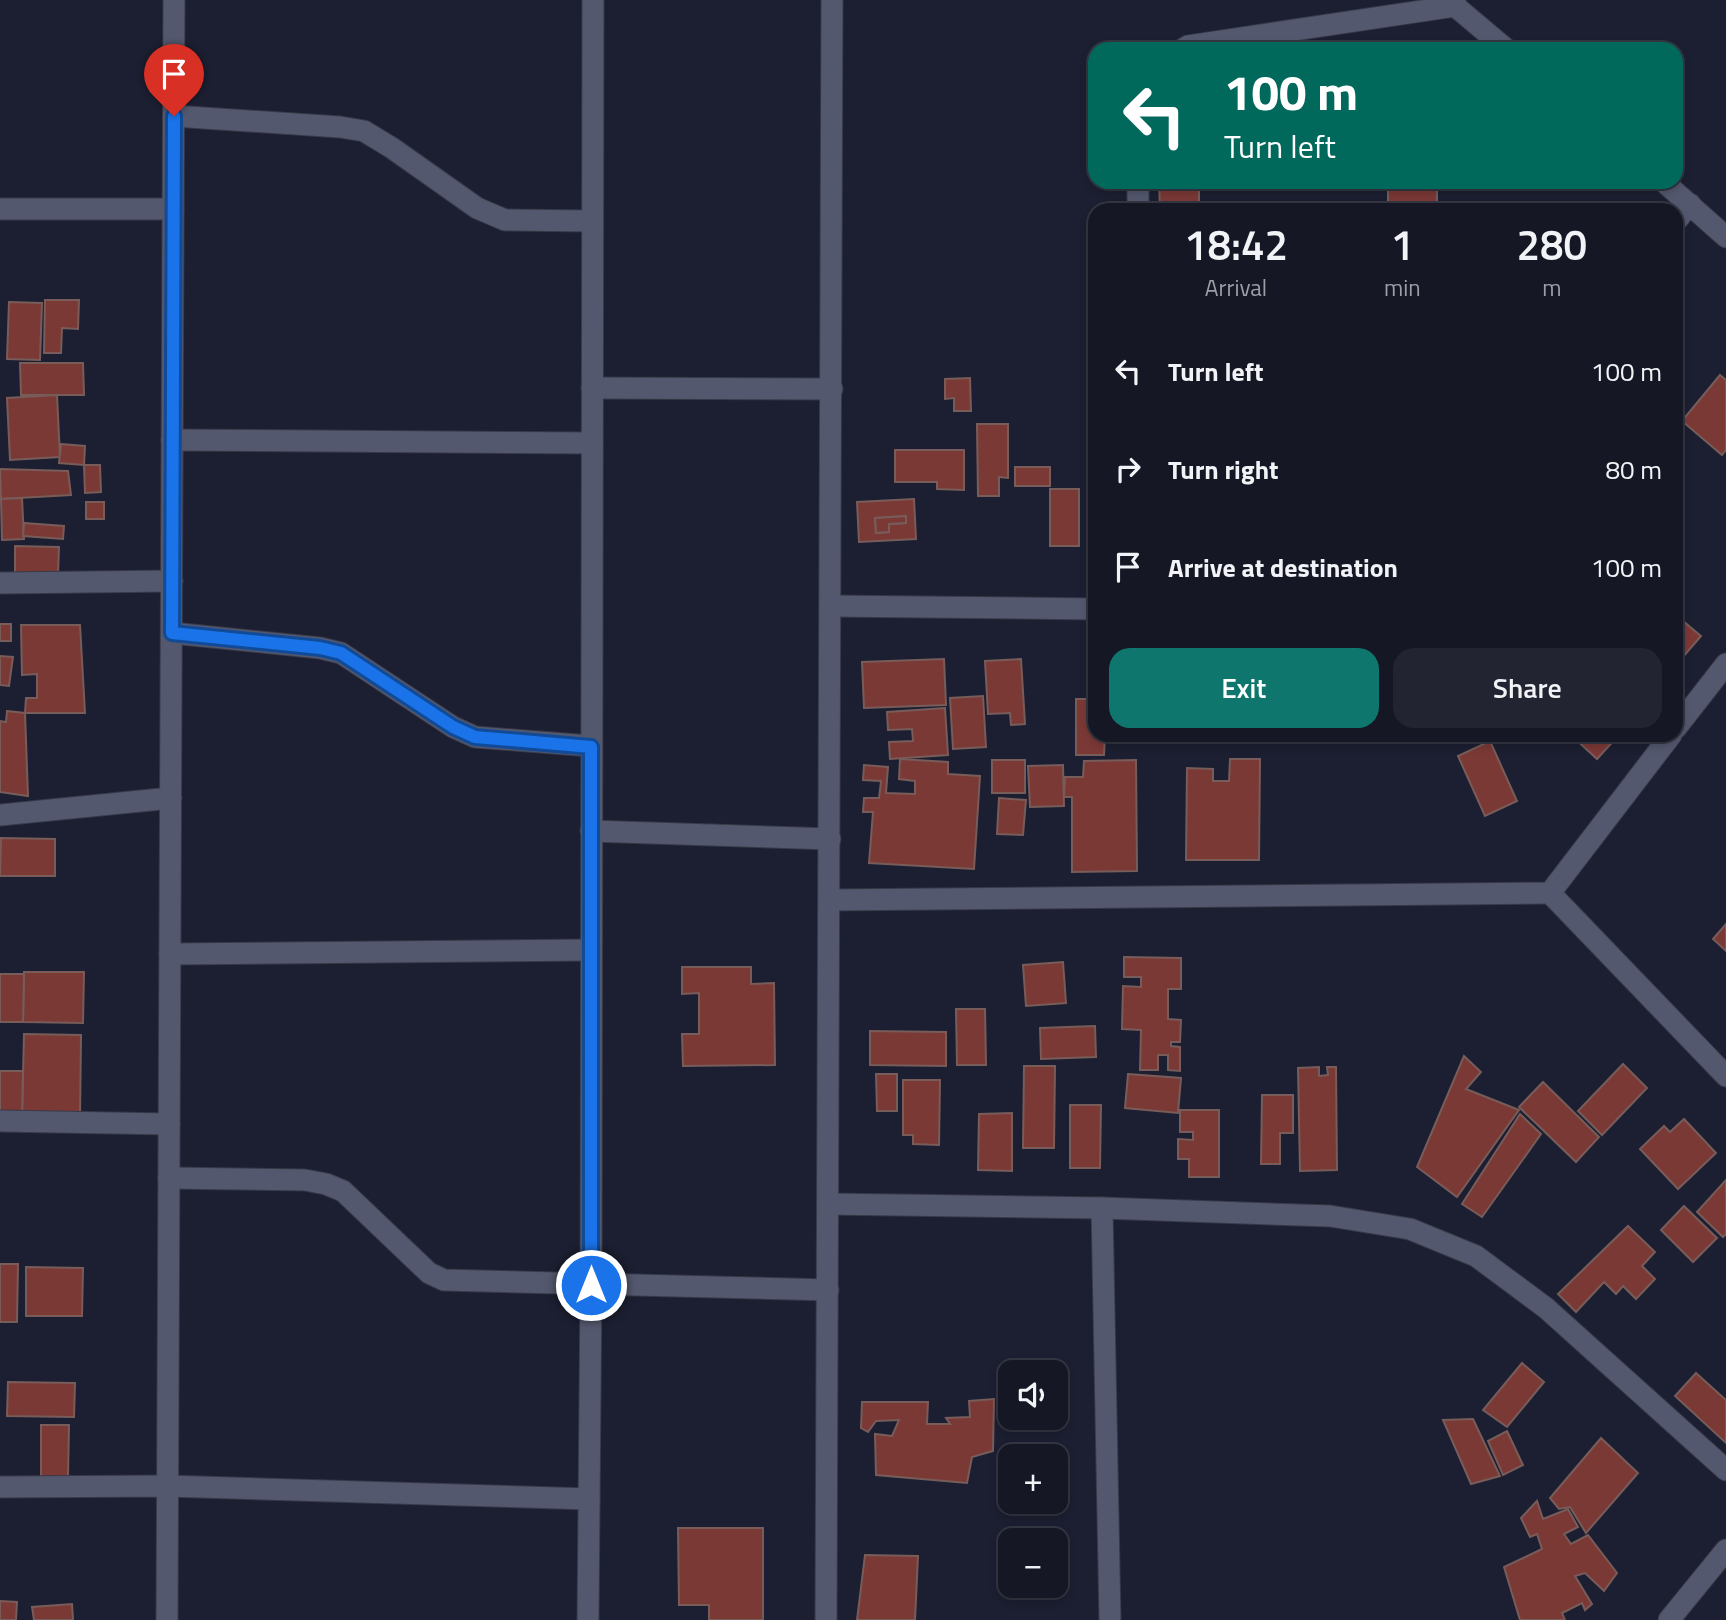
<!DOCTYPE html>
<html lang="en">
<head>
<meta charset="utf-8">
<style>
	body { margin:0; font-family:"Titillium Web",sans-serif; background:#222432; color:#f1f3f6; height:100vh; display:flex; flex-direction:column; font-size:26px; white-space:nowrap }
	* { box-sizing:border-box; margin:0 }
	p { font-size:23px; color:#9d9fa7 }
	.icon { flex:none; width:38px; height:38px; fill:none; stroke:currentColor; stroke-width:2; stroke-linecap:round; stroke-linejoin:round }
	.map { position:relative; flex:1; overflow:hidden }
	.sheet { position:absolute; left:1088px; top:203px; width:595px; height:539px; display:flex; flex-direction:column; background:#151725; border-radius:21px; box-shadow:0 4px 10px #0003,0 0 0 2px #343642 }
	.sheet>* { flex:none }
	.top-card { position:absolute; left:1088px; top:42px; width:595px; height:147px; border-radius:21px; box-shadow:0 4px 10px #0003,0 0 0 2px #343642; background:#00695c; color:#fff; overflow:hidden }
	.tools { position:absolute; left:998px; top:1360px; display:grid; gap:14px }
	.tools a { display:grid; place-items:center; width:70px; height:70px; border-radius:14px; background:#151725; box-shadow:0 4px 10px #0003,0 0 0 2px #343642; font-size:35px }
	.pin { position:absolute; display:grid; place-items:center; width:60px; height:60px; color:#fff; margin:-72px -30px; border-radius:50% 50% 50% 0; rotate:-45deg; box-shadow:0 0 7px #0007 }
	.pin .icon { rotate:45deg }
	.me { position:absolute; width:77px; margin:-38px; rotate:0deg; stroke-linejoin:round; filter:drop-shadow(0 0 5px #0008) }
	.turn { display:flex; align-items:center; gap:24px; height:147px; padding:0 21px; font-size:32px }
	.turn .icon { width:91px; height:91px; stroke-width:2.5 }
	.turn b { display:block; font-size:49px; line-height:60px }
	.eta { display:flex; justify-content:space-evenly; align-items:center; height:119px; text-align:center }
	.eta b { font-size:42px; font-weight:600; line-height:49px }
	.button { display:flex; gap:14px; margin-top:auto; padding:14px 21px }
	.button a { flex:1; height:80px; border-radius:21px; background:#0f766e; color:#fff; font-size:28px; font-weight:600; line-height:80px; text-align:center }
	.button a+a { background:#222432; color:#f1f3f6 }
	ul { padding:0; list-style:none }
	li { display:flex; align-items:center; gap:21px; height:98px; padding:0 21px }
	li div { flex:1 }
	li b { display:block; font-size:26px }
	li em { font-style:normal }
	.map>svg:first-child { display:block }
	.building { fill:#7b3936; stroke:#775c5a; stroke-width:2; fill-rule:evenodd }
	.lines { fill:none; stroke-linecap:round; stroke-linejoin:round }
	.street-casing { stroke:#383a49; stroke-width:23 }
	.secondary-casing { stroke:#383a49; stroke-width:23 }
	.street { stroke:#54586e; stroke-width:21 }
	.secondary { stroke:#54586e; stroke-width:21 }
	.route-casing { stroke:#114b97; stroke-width:18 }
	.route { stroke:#1a73e8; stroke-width:12 }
</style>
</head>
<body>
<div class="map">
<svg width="1726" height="1620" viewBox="0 0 1726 1620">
	<rect width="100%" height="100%" fill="#1c1f31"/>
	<g class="building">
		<path d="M1159,182H1199V210H1160Z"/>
		<rect x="1388" y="182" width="49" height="28"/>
		<path d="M45,300H79L78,329L62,328L61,353H44Z"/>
		<path d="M9,302L42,303L40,360L7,359Z"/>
		<path d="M20,363H83L84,395H21Z"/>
		<path d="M1720,375L1726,380V450L1722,455L1682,421Z"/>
		<path d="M970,378L971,411H954V398L945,399V379Z"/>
		<path d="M57,395L60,457L10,460L7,398Z"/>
		<path d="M977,424H1008V478L999,477V496H978Z"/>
		<path d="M61,444L85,446L84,465L59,463Z"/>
		<path d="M895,450H964V490L937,489V482H895Z"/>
		<path d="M84,465H100L101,492L85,493Z"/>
		<rect x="1015" y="467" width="35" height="19"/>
		<path d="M0,469L68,471L71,495L1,499Z"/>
		<rect x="1050" y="489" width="29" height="57"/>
		<path d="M22,498L24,539L2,540L1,499Z"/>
		<path d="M914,499L916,539L859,542L857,502ZM906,516V523L889,524V532L876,533L875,518Z"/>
		<rect x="86" y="502" width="18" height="17"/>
		<path d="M906,516V523L889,524V532L876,533L875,518Z"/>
		<path d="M24,523L64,526L63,539L23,536Z"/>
		<path d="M15,546L59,547L58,574H15Z"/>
		<path d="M1676,615L1701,636L1683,657L1676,652Z"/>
		<rect x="0" y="624" width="11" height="17"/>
		<path d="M21,625H80L85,713H25L26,698H37V674L22,675Z"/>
		<path d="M0,656L13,657L9,686L0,685Z"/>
		<path d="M944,659L946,705L864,708L862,662Z"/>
		<path d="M1021,659L1025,724L1011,725L1010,713L988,714L985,661Z"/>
		<path d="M983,696L986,747L953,749L950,698Z"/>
		<path d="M1076,699H1096V735H1105L1104,755H1076Z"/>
		<path d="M945,708L948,755L890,759L889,742L913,741L912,729L888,730L887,712Z"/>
		<path d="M7,711L25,713L28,796L0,792V721L6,722Z"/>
		<path d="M1151,735H1221V742L1151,740Z"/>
		<path d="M1571,735H1617L1618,736L1597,759Z"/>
		<path d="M1490,741L1517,801L1485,816L1458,756Z"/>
		<path d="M900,759L948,762V774L980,776L974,869L869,863L873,812H863L864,798H879L881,781L863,780L864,765L888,767L886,793L915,794V781L899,779Z"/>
		<path d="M1230,759H1260L1259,860H1186L1187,768L1213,769V781H1229Z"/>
		<rect x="992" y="760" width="33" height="33"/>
		<path d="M1136,760L1137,871L1072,872V797H1064L1065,777H1083L1084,761Z"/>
		<path d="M1063,765L1064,806L1030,807L1028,766Z"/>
		<path d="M999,798L1026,800L1023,835L997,834Z"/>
		<path d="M1,838L55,839V876H0Z"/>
		<path d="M1726,924V951L1713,939Z"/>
		<path d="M1124,957L1181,958V989H1168V1019L1181,1020L1180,1042H1171V1046L1180,1047V1071L1168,1070V1055H1158V1070H1140L1141,1030L1122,1029L1123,986L1141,987V977H1124Z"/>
		<path d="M1063,962L1066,1003L1026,1006L1023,965Z"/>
		<path d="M682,967H751V984L774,983L775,1065L683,1066L682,1034H699V993L682,994Z"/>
		<path d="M24,972H84L83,1023L23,1022Z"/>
		<path d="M0,974H24L23,1022H0Z"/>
		<path d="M956,1009H985L986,1065H957Z"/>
		<path d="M1095,1026L1096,1057L1041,1059L1040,1028Z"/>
		<path d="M870,1031L946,1032V1066L870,1065Z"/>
		<path d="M24,1034L81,1035L80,1119L22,1118Z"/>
		<path d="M1464,1056L1481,1072L1466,1089L1519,1110L1457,1197L1417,1167Z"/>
		<path d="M1623,1064L1647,1088L1602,1135L1578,1111Z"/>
		<path d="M1024,1066H1055L1054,1148H1023Z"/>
		<path d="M1319,1067V1076L1328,1075L1327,1067H1336L1337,1170L1300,1171L1298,1068Z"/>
		<path d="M0,1071H23L22,1118H0Z"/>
		<path d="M876,1074H897V1111H877Z"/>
		<path d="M1128,1074L1181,1078L1178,1113L1125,1108Z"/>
		<path d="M903,1080H940L939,1145L913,1144V1135H903Z"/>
		<path d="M1543,1082L1599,1137L1576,1162L1519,1107Z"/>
		<path d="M1262,1095H1293V1133H1280V1164H1261Z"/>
		<path d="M1070,1105H1101L1100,1168H1070Z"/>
		<path d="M1180,1110H1219V1177H1189V1159H1178V1139L1193,1140V1132H1180Z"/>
		<path d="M1012,1113V1171L978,1170L979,1114Z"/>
		<path d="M1520,1114L1541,1134L1482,1217L1462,1204Z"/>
		<path d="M1684,1119L1716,1153L1678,1189L1640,1149L1664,1126L1670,1132Z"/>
		<path d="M1726,1180V1234L1723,1237L1697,1212Z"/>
		<path d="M1684,1206L1717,1238L1693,1262L1661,1230Z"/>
		<path d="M1628,1226L1655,1252L1642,1266L1655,1279L1636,1299L1623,1286L1616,1294L1604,1282L1576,1312L1558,1294Z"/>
		<path d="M0,1264H18L17,1322H0Z"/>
		<path d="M26,1267L83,1268L82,1316H26Z"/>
		<path d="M1522,1363L1544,1382L1507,1427L1483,1410Z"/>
		<path d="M1696,1373L1726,1400V1443L1675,1396Z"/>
		<path d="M8,1382L75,1383L74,1417L7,1416Z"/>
		<path d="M994,1399L993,1451L972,1457L967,1483L876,1475L875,1434L892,1436L899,1420L876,1421L868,1432L861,1428L862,1402H928L927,1424H950L946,1418L970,1417L969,1401Z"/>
		<path d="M1473,1419L1500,1476L1471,1484L1443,1420Z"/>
		<path d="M41,1425H69L68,1477H41Z"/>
		<path d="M1507,1431L1523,1465L1503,1475L1488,1441Z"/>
		<path d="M1601,1438L1638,1473L1586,1533L1570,1507L1559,1509L1550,1498Z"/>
		<path d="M1537,1501L1543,1519L1568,1509L1578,1527L1564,1534L1571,1544L1588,1535L1617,1573L1604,1591L1585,1573L1575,1576L1592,1604L1585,1610L1582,1603L1562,1613L1565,1620H1520L1504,1567L1542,1549L1537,1534L1530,1537L1521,1518Z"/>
		<path d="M678,1528H763V1620H709V1605H679Z"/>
		<path d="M865,1555L918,1556L915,1620H857Z"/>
		<path d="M0,1601L17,1602L16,1620H0Z"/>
		<path d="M72,1604L73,1620H34L32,1607Z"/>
	</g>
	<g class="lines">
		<g class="street-casing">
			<g id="street">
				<path d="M1455,6L1506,49"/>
				<path d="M1183,49L1188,46L1455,6V0"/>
				<path d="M174,116L340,127L364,131L392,148L477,208L505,220L592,221"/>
				<path d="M1664,182L1726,237"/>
				<path d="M0,209H173"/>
				<path d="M1138,210V182"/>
				<path d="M1676,221L1690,204"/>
				<path d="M592,388L832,389"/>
				<path d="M172,440L592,443"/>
				<path d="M0,583L172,581"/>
				<path d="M831,606L1096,609"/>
				<path d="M172,633L320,648L341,653L453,727L475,737L591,746"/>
				<path d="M1676,728L1726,664"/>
				<path d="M0,815L171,798"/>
				<path d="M591,831L830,839"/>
				<path d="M1550,893L1726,1076"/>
				<path d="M830,900L1550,893L1671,735"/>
				<path d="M170,954L591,950"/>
				<path d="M0,1121L169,1124"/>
				<path d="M169,1178L305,1180L326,1184L343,1191L429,1273L444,1280L828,1290"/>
				<path d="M828,1204L1102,1208L1330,1216L1410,1229L1476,1256L1546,1308L1726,1470"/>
				<path d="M1102,1208L1110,1620"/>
				<path d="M0,1487L168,1486L589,1499"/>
				<path d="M588,1620L591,1285L593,0"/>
				<path d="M826,1620L832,0"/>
				<path d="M1669,1620L1726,1550"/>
			</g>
		</g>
		<g class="secondary-casing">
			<path id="secondary" d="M167,1620L174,0"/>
		</g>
		<use href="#street" class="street"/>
		<use href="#secondary" class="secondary"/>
	</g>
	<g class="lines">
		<g class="route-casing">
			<path id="route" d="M174,116L172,633L320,648L341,653L453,727L475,737L591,747V1285"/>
		</g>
		<use href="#route" class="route"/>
	</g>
</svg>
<div class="tools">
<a><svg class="icon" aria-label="sound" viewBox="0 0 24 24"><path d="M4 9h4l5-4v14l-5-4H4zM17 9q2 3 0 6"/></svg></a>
<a>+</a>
<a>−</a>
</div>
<div class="pin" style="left:174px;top:116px;background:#d93025"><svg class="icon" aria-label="arrive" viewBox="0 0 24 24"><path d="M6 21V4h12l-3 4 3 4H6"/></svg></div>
<svg class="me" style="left:591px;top:1285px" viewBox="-20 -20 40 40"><circle r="17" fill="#1a73e8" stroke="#fff" stroke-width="3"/><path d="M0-11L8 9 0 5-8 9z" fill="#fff"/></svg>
<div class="top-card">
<div class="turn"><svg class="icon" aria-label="left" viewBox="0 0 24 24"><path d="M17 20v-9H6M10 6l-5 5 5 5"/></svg><div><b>100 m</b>Turn left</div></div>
</div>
<section class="sheet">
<div class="eta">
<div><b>18:42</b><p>Arrival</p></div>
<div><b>1</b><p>min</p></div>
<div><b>280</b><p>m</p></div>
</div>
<ul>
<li><svg class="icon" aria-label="left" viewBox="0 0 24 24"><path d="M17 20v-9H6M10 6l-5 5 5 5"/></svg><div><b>Turn left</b></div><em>100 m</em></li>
<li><svg class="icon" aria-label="right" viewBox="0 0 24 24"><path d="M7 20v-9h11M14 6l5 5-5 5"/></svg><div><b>Turn right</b></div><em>80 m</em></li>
<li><svg class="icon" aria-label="arrive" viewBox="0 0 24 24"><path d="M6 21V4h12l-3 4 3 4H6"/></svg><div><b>Arrive at destination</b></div><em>100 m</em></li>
</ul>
<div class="button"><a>Exit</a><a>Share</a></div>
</section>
</div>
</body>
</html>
